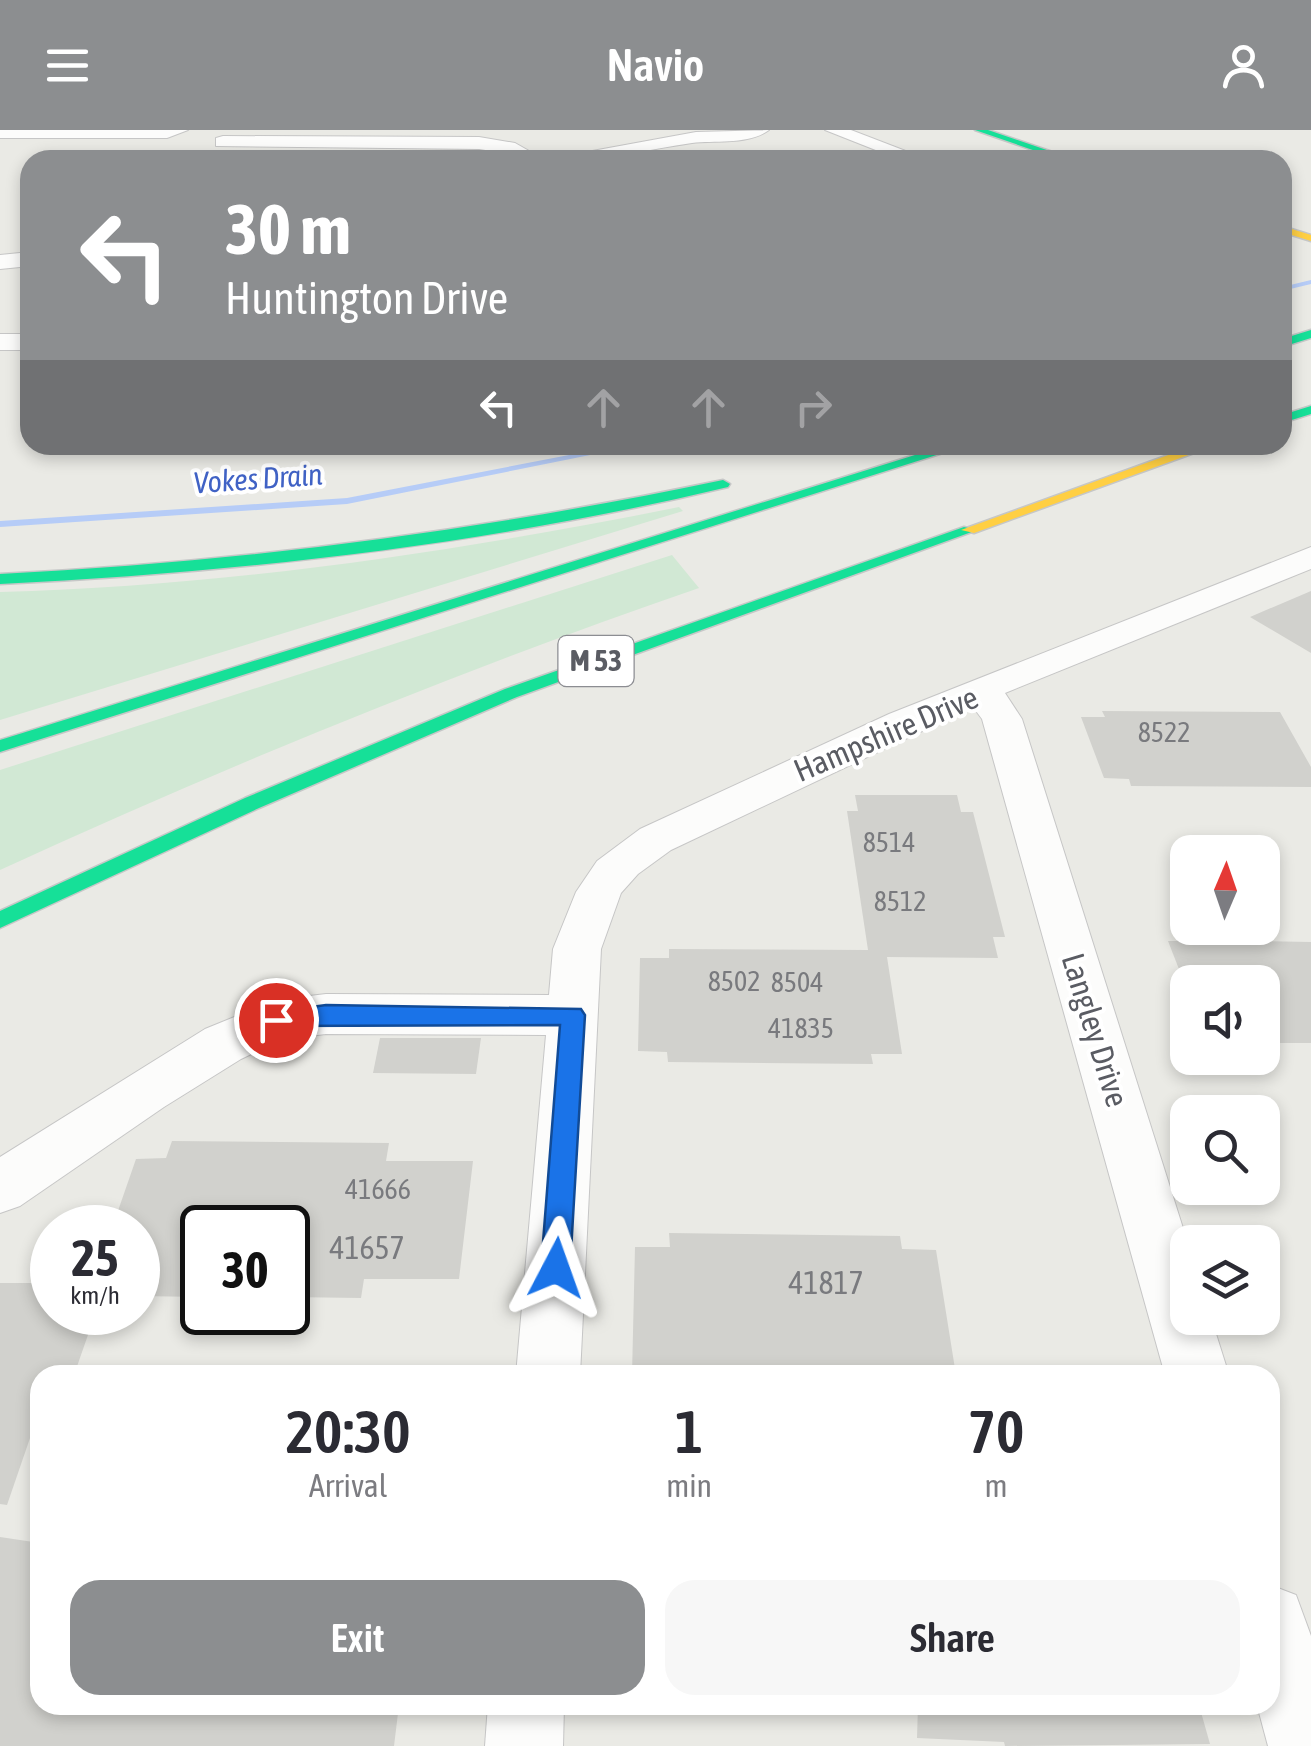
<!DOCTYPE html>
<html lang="en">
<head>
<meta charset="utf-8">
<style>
	body { margin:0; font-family:"Asap Condensed",sans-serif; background:#f7f7f7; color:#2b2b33; height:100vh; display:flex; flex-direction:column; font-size:38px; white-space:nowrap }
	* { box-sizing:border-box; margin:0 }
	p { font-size:32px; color:#7c7c81 }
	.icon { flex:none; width:55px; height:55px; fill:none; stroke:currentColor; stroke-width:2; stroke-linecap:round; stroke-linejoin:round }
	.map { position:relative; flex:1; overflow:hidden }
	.details { position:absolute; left:30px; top:1235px; width:1250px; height:350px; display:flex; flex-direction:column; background:#fff; border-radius:30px; box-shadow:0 5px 15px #0003 }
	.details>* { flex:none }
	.banner { position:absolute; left:20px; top:20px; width:1272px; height:305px; border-radius:30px; box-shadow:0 5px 15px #0003; background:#8c8e90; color:#fff; overflow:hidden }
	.needle { width:65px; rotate:2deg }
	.fabs { position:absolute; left:1170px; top:705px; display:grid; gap:20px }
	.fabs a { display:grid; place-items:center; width:110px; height:110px; border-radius:20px; background:#fff; box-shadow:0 5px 15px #0003; font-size:50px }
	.speed { position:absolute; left:30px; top:1075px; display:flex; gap:20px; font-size:50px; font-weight:700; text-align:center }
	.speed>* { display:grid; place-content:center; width:130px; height:130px; border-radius:50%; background:#fff; box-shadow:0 5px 15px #0003; line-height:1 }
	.speed small { font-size:25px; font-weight:400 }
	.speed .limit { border:5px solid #111; border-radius:15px; background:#fff; color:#111 }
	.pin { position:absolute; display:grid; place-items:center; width:85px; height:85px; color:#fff; margin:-42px; border:5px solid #fff; border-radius:50%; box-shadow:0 2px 10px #0007 }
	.me { position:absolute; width:110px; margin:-55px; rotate:4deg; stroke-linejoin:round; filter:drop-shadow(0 0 8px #0008) }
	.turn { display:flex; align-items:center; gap:35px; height:210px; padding:0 40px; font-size:45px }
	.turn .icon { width:130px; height:130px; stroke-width:2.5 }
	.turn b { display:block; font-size:70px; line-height:85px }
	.lanes { display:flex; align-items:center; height:95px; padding:0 40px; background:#0003; justify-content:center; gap:50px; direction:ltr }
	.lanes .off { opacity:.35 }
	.eta { display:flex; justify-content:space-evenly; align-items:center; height:170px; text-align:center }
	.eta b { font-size:60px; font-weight:600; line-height:70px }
	.button { display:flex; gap:20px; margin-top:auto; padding:20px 40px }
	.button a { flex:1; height:115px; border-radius:30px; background:#8c8e90; color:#fff; font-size:40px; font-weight:600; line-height:115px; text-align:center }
	.button a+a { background:#f7f7f7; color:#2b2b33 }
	header { display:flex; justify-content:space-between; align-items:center; height:130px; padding:0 40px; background:#8c8e90; color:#fff; font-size:45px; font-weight:600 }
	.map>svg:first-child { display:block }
	.green { fill:#d1e8d4 }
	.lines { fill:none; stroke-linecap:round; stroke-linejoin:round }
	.stream { fill:#b6ccf7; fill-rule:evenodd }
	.building { fill:#d1d1cd }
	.street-casing { stroke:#c6c6c6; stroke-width:2 }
	.fast-casing { stroke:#c6c7c7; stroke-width:3 }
	.slow-casing { stroke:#c6c7c7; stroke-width:3 }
	.street { fill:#fcfcfb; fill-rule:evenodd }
	.fast { fill:#16e098; fill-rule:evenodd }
	.slow { fill:#ffcf43; fill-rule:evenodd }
	.route { fill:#1a73e8; stroke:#114b97; stroke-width:2.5 }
	.labels { text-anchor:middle; stroke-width:8; stroke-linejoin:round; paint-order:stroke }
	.number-label { font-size:28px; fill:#797a7e }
	.far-water-label { font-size:30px; font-style:italic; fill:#4062c5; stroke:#fff }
	.shield { fill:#fff; stroke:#8c8d92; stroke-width:2.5 }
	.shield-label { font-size:30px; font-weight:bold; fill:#5a5c63 }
	.street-label { font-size:32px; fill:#5a5c63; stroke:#fff }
	.near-number-label { font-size:32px; fill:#797a7e }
</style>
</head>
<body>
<header><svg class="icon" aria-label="menu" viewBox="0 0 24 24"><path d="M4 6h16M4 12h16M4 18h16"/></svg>Navio<svg class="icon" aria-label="person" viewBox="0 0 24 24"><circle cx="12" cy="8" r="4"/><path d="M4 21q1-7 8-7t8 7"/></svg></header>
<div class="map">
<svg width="1311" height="1616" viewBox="0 0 1311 1616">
	<rect width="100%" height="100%" fill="#eaeae5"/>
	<g class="green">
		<path d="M679,377L683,381L0,590V462C229,456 454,422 679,377Z"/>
		<path d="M672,425L699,458C461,540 229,635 0,740V640Z"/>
	</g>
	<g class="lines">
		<g class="stream">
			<path d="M1311,150V154L1282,161V157Z"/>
			<path d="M621,315H640L347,374L0,397V391L347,368Z"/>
		</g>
	</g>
	<g class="building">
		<path d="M1311,461V523L1250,487Z"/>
		<path d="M1102,581L1280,582L1311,637V657L1131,656L1129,649L1104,648L1081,587H1105Z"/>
		<path d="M855,665H957L961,682H973L1005,807H993L998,828L887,827L902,924H871L873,934L668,932L667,922L638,921L640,828H669V819L868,820L847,681H858Z"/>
		<path d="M1192,802H1258L1262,811L1311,812V913H1262V852H1184L1168,811H1196Z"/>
		<path d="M380,908H481L476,944L373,943Z"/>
		<path d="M172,1011L389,1013L386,1031H473L459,1149H364L361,1168L288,1167V1098H202V1167L138,1166V1098H112L136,1029L166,1028Z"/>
		<path d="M669,1103L900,1106L902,1119L936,1120L956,1245H632L635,1117H670Z"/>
		<path d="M0,1153H52V1182H96L74,1245H40V1279L7,1375L0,1374Z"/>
		<path d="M0,1407L40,1413V1575H399L394,1616H0Z"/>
		<path d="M918,1575H1199L1210,1614L1005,1616L1004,1612L917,1608Z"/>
	</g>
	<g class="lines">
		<g class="street-casing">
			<g id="street">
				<path d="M0,0H188L167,8H0Z"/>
				<path d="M769,0C749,15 716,10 692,13C649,19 610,30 566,30L576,24L696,2Z"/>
				<path d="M825,0H851L929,30H901Z"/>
				<path d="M223,6L479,7L515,13L545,30C521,30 502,22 479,19L216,16V8Z"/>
				<path d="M30,122V136L0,139V125Z"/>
				<rect x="0" y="204" width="30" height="16"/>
				<path d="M1311,417V439L1005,563L1022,589L1188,1114V1188H1211L1229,1245H1165L982,589L973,577L671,720L638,744L621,763L601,819L580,1245H516L546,905L326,904L283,909L241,929L164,977L20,1076L0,1083V1027L205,899L276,870L326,864L549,865L553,819L576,762L597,731L640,699L889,584Z"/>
				<path d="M1270,1455L1296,1465L1311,1506V1616H1268L1257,1575H1270Z"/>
				<path d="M488,1575H564L563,1616H485Z"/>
			</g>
		</g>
		<g class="fast-casing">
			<g id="fast">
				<path d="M975,0H988L1076,30H1062Z"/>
				<path d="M1311,200V208L1282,217V209Z"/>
				<path d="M1311,276V284L1282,293V285Z"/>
				<path d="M947,315H968L0,622V610Z"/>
				<path d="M723,350L730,354L728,357C490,414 245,442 0,454V444C244,432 484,400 723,350Z"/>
				<path d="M964,397L977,400L517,567L259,678L0,798V781L245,668L505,559Z"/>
			</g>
		</g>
		<g class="slow-casing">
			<g id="slow">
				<path d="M1282,96L1311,105V111L1282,102Z"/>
				<path d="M1196,315H1216L974,403L961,400Z"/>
			</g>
		</g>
		<use href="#street" class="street"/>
		<use href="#fast" class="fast"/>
		<use href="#slow" class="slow"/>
	</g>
	<path class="route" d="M326,875L581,879L585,885L570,1138L566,1148L556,1152L545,1148L541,1138L560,895L268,896L264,890L268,883Z"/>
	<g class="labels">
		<g class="number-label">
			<text x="1164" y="612">8522</text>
			<text x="889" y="722">8514</text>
			<text x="900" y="781">8512</text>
			<text x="734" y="861">8502</text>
			<text x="797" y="862">8504</text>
			<text x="801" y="908">41835</text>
			<text x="378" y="1069">41666</text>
		</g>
		<g class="far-water-label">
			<text transform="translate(258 349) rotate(-4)" y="10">Vokes Drain</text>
		</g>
		<rect class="shield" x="558.5" y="506" width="75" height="50" rx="8"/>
		<g class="shield-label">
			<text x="596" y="541">M 53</text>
		</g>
		<g class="street-label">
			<text transform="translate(886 604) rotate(-23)" y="11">Hampshire Drive</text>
			<text transform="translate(1095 900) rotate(73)" y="11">Langley Drive</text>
		</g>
		<g class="near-number-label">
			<text x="367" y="1129">41657</text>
			<text x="826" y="1164">41817</text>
		</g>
	</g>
</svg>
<div class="fabs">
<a><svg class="needle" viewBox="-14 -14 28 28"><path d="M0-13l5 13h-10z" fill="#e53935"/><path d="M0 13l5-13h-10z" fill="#7c7c81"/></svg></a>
<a><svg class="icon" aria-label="sound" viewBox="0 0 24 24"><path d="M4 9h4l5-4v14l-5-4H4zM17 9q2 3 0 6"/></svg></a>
<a><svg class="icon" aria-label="search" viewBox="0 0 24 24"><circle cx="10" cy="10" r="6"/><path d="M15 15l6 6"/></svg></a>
<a><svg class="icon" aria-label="layers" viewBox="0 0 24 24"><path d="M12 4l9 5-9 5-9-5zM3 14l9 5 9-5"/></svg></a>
</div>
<div class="speed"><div>25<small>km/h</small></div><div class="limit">30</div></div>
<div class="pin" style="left:276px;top:890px;background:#d93025"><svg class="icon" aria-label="arrive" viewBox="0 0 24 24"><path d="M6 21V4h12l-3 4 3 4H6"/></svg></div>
<svg class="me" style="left:556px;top:1138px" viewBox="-20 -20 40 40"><path d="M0-17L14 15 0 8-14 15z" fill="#1a73e8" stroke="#fff" stroke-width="4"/></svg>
<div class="banner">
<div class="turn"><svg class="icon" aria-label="left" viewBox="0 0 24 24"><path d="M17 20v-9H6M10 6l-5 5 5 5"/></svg><div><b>30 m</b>Huntington Drive</div></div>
<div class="lanes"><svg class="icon" aria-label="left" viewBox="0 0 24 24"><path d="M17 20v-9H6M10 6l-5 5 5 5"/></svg><svg class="icon off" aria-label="ahead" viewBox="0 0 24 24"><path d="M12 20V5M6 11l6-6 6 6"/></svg><svg class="icon off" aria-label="ahead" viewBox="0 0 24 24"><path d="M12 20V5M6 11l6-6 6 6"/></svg><svg class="icon off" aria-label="right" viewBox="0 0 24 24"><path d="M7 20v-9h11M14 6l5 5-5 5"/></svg></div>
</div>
<section class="details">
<div class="eta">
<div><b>20:30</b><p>Arrival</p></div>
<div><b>1</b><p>min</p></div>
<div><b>70</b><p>m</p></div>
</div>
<div class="button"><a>Exit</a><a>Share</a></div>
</section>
</div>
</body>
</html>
